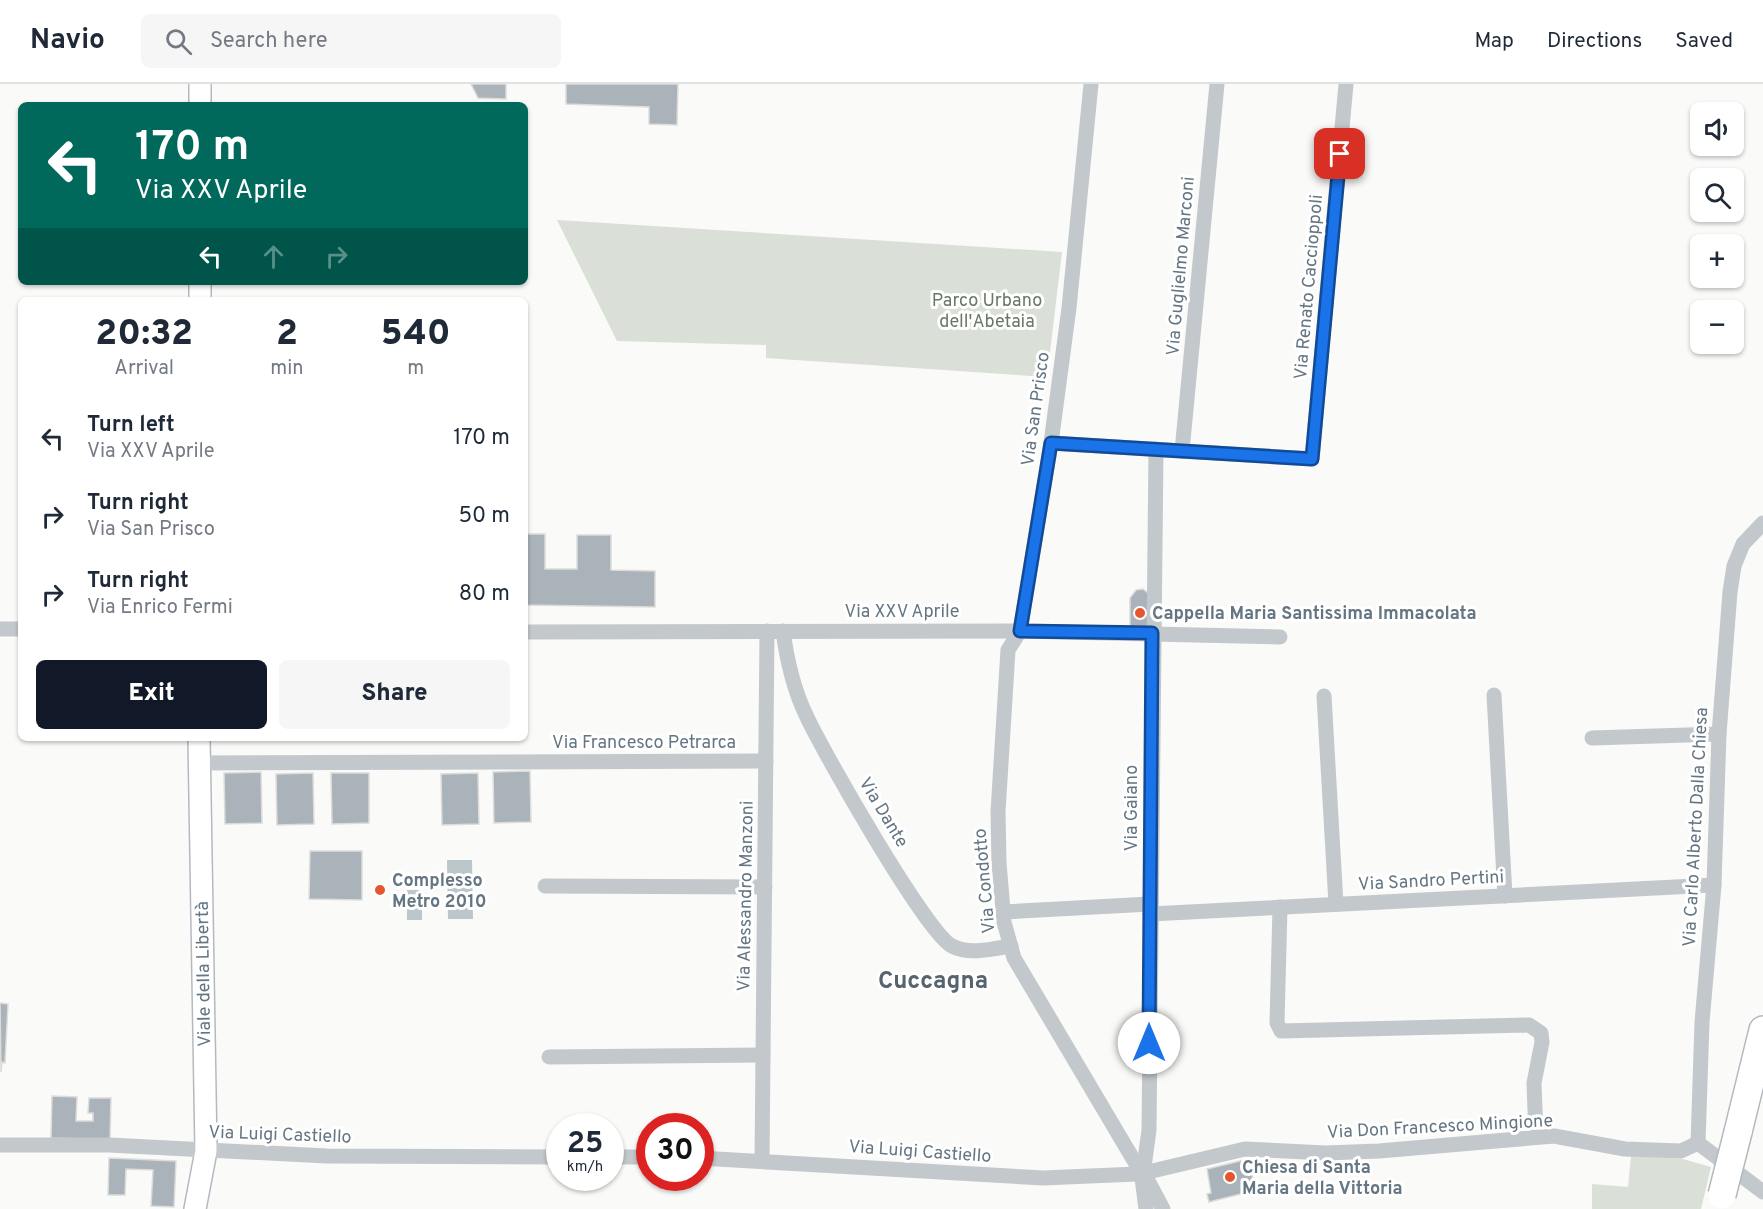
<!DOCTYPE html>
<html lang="en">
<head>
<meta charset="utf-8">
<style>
	body { margin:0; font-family:Overpass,sans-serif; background:#f6f6f7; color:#1f2937; height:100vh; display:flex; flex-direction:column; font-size:22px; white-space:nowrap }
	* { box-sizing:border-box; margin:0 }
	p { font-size:20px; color:#747a83 }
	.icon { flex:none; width:33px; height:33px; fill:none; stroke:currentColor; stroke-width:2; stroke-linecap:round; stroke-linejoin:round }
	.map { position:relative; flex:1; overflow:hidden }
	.side { position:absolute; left:18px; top:213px; width:510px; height:444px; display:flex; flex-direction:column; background:#fff; border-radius:9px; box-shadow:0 2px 4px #0004 }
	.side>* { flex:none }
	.banner { position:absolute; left:18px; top:18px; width:510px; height:183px; border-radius:9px; box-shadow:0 2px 4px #0004; background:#00695c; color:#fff; overflow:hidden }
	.controls { position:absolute; left:1690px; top:18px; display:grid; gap:12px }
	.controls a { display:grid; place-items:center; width:54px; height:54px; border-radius:9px; background:#fff; box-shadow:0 2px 4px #0004; font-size:30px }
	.speed { position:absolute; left:546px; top:1029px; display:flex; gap:12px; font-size:30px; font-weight:700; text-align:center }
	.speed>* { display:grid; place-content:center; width:78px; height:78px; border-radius:50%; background:#fff; box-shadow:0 2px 4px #0004; line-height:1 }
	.speed small { font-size:15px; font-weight:400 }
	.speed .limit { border:9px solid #d22; background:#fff; color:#111 }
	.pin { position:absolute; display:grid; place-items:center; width:51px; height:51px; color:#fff; margin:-26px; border-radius:12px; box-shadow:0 3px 9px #0006 }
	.me { position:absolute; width:66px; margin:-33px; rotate:0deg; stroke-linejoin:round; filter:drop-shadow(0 0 4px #0008) }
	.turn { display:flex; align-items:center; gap:21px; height:126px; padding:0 18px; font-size:27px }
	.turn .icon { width:78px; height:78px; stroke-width:2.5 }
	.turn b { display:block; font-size:42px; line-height:51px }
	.lanes { display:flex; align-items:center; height:57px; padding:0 18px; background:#0003; justify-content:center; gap:30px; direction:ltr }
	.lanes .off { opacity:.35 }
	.eta { display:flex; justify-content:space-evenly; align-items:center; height:102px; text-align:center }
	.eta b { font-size:36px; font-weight:800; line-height:42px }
	.primary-button { display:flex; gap:12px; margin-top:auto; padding:12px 18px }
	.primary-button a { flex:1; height:69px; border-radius:9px; background:#111827; color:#fff; font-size:24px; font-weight:800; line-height:69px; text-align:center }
	.primary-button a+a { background:#f6f6f7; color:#1f2937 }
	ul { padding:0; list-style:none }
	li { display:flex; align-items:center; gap:18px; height:78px; padding:0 18px }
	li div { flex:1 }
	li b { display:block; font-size:22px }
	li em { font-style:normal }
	header { display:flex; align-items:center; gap:36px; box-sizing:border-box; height:84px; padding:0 30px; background:#fff; border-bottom:2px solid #e0e1e3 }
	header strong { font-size:28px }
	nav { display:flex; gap:33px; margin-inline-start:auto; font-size:21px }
	.search { width:420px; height:54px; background:#f6f6f7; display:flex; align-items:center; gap:15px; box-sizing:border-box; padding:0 21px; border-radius:9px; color:#747a83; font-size:22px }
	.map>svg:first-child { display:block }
	.green { fill:#dadfd7 }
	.water { fill:#bbc7cb }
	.building { fill:#aab3b9; stroke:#dcdcda; stroke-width:1.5 }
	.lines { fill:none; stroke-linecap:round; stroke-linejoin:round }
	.secondary-casing { stroke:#b3babf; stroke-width:24 }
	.highway-casing { stroke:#b4b9bd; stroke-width:30 }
	.street { stroke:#c3c8cc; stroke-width:15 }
	.secondary { stroke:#fff; stroke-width:21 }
	.highway { stroke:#fff; stroke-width:27 }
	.highway-bridge-casing { stroke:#b4b9bd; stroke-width:30; stroke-linecap:butt }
	.highway-bridge { stroke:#fff; stroke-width:27 }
	.route-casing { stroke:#114b97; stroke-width:15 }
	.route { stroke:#1a73e8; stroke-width:10 }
	.poi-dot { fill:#e4572e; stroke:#fff; stroke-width:2 }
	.labels { text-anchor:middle; stroke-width:6; stroke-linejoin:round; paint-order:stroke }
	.street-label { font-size:18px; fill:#657683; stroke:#fff }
	.park-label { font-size:18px; fill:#687a64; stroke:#fff }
	.poi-label { font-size:18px; font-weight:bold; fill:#657683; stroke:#fff; text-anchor:start }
	.district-label { font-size:24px; font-weight:bold; fill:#57646e; stroke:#fff }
</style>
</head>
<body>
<header>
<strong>Navio</strong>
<div class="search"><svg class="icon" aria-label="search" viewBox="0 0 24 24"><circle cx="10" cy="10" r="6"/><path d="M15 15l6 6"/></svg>Search here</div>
<nav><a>Map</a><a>Directions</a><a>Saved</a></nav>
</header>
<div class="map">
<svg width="1763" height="1125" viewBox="0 0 1763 1125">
	<rect width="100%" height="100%" fill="#fafaf8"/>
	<g class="green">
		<path d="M557,136L1062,168L1047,293L766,274V261L617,257Z"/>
		<path d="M1631,1072L1683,1075L1711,1083L1701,1125H1592V1100L1628,1103Z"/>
	</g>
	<g class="water">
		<path d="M447,776H472L473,835H448Z"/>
		<rect x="407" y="806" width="15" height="30"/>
	</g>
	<g class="building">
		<path d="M471,0H506V15L478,14Z"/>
		<path d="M566,0H678L677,41L649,40V23L566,20Z"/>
		<path d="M525,450H545V485H577V451H611V486L655,487V523L525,521Z"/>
		<path d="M1143,505L1148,509L1150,544L1130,543V514L1136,506Z"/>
		<path d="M530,687L531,738L494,739L493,688Z"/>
		<path d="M261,688L262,739L225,740L224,689Z"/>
		<path d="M313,689L314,740L277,741L276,690Z"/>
		<path d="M331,689H369V739L332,740Z"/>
		<path d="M478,689L479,740L442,741L441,690Z"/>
		<path d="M310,767H362V816L309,815Z"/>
		<path d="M0,919L8,920L5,979L2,978L1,988Z"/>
		<path d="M52,1012L77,1013L76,1037H93V1029H88L89,1014H111L110,1056L51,1054Z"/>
		<path d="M109,1074L176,1077L174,1123L151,1122L153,1086L126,1085L125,1111H108Z"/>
		<path d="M1248,1075L1254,1099H1251L1253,1107L1209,1118L1207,1110L1211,1109L1207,1085Z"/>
	</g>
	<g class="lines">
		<g class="secondary-casing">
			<g id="secondary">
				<path d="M200,0V21"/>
				<path d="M200,198V216"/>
				<path d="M195,1125L206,1067L199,654"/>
			</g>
		</g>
		<g class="highway-casing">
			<path id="highway" d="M1738,1048L1763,946"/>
		</g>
		<g class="street">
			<path d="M1091,0L1069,224L1051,359L1020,547L1008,566L998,728L999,779L1004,838L1014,874L1139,1085"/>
			<path d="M1051,359L1312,375L1346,0"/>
			<path d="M1182,367L1217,0"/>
			<path d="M0,545H21"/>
			<path d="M783,547C787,577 793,604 806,631C822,666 926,849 952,862C969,871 993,865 1011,862"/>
			<path d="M525,548L1020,547L1280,553"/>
			<path d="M1494,611L1505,812"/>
			<path d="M1324,612L1336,820"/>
			<path d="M1592,654L1719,650"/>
			<path d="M199,679L766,677"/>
			<path d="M545,802L765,803"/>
			<path d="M1280,823L1277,939L1281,947L1529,941L1541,949L1542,958L1534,999L1536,1053"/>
			<path d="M1003,828L1150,820"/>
			<path d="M1150,830L1714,801"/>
			<path d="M549,973L763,971"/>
			<path d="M1698,1059L1702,938L1714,801L1719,650L1730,508L1734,482L1743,460L1763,439"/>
			<path d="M1698,1059L1763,1108"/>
			<path d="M0,1061H109L327,1072L560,1073"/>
			<path d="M610,1073H650"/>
			<path d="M700,1074L1043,1094L1137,1090"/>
			<path d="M762,1077L767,547"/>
			<path d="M1144,1083L1149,1046L1156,365"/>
			<path d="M1148,1088L1245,1065L1326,1069L1379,1067L1554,1052L1625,1065L1681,1067L1698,1059"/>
			<path d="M1146,1093L1163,1125"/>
			<path d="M1142,1094L1146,1125"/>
		</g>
		<use href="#secondary" class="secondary"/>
		<use href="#highway" class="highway"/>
		<g class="highway-bridge-casing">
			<path id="highway-bridge" d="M1722,1111L1738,1048"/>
		</g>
		<use href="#highway-bridge" class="highway-bridge"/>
	</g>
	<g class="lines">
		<g class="route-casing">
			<path id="route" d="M1149,959L1152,549L1020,547L1051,359L1312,375L1340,70"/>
		</g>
		<use href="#route" class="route"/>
	</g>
	<g class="poi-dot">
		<circle cx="1140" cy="529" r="6"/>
		<circle cx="380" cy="806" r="6"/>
		<circle cx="1230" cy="1093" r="6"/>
	</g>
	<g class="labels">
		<g class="street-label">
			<text transform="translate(1180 182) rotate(-85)" y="6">Via Guglielmo Marconi</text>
			<text transform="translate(1308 203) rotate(-85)" y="6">Via Renato Caccioppoli</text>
			<text transform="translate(1035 325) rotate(-82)" y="6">Via San Prisco</text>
			<text x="902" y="533">Via XXV Aprile</text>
			<text x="644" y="664">Via Francesco Petrarca</text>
			<text transform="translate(1131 724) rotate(-90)" y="6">Via Gaiano</text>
			<text transform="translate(884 728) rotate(59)" y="6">Via Dante</text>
			<text transform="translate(1695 743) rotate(-87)" y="6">Via Carlo Alberto Dalla Chiesa</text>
			<text transform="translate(1431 796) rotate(-3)" y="6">Via Sandro Pertini</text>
			<text transform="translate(984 797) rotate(-95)" y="6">Via Condotto</text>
			<text transform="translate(745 812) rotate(-89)" y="6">Via Alessandro Manzoni</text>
			<text transform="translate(203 890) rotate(-91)" y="6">Viale della Libertà</text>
			<text transform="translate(1440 1042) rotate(-3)" y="6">Via Don Francesco Mingione</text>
			<text transform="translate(280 1050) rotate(2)" y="6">Via Luigi Castiello</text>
			<text transform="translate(920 1067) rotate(4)" y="6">Via Luigi Castiello</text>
		</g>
		<g class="park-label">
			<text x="987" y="222">Parco Urbano<tspan x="987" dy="21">dell'Abetaia</tspan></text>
		</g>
		<g class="poi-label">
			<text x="1152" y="535">Cappella Maria Santissima Immacolata</text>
			<text x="392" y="802">Complesso<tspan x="392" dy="21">Metro 2010</tspan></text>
			<text x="1242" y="1089">Chiesa di Santa<tspan x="1242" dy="21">Maria della Vittoria</tspan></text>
		</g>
		<g class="district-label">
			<text x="933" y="904">Cuccagna</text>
		</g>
	</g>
</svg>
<div class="controls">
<a><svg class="icon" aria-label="sound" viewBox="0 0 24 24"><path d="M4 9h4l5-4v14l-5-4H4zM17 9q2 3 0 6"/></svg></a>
<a><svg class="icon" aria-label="search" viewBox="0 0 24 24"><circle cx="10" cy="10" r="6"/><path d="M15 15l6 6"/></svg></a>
<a>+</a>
<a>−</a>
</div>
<div class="speed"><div>25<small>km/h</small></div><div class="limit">30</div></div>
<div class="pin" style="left:1340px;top:70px;background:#d93025"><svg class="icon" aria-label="arrive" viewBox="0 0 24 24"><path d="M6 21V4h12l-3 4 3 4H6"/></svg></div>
<svg class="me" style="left:1149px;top:959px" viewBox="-20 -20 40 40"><circle r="19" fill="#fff"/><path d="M0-13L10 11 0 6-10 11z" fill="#1a73e8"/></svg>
<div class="banner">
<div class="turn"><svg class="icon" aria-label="left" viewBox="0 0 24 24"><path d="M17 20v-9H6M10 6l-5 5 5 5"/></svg><div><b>170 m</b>Via XXV Aprile</div></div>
<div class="lanes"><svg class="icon" aria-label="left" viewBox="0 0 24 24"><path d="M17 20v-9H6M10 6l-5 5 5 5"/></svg><svg class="icon off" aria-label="ahead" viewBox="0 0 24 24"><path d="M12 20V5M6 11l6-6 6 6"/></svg><svg class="icon off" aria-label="right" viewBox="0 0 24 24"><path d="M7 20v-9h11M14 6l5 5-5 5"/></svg></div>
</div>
<section class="side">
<div class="eta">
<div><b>20:32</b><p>Arrival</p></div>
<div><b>2</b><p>min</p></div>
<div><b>540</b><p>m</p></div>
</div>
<ul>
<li><svg class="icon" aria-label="left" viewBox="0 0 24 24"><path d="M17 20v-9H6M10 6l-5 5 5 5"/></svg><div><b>Turn left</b><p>Via XXV Aprile</p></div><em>170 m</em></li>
<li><svg class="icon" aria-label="right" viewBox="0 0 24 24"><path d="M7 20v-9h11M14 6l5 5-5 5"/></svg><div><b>Turn right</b><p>Via San Prisco</p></div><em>50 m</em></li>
<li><svg class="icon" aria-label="right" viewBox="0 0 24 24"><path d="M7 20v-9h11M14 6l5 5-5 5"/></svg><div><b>Turn right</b><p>Via Enrico Fermi</p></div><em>80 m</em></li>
</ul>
<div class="primary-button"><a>Exit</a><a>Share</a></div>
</section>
</div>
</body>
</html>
